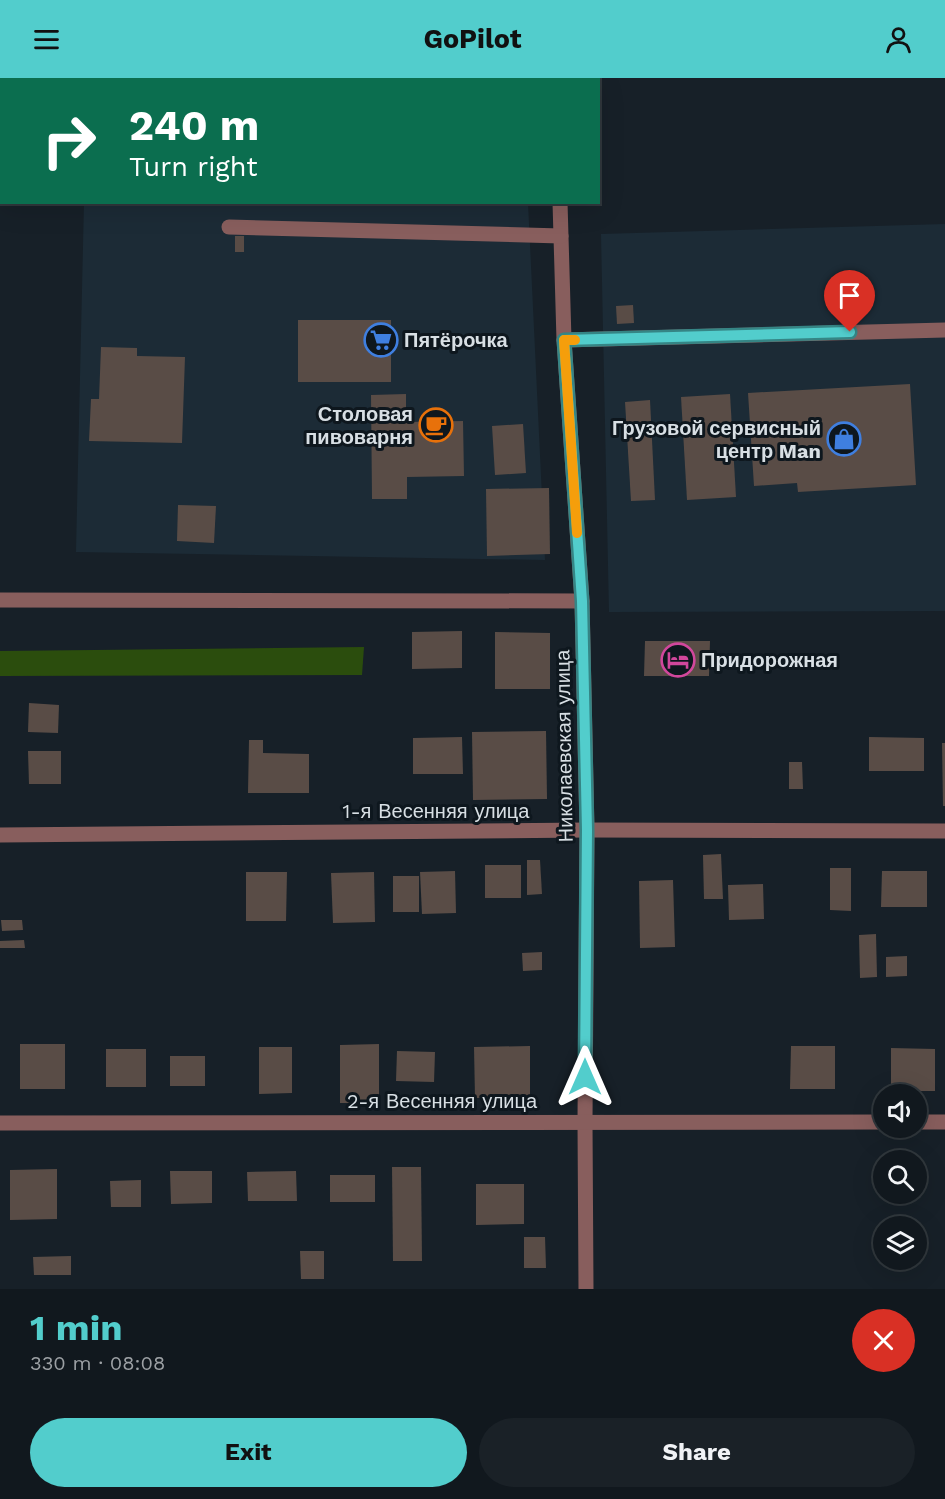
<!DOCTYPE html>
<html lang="en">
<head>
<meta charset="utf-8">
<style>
	body { margin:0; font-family:"Work Sans",sans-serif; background:#1a2127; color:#f1f3f6; height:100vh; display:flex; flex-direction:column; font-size:22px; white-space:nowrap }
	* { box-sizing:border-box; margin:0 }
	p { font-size:20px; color:#9ca0a4 }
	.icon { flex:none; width:33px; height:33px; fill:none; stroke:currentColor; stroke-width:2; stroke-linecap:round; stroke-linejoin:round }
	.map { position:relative; height:1211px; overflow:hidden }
	.drawer { display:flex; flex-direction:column; background:#11181e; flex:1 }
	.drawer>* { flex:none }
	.hud { position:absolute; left:0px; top:0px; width:600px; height:126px; box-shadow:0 6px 24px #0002,0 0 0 2px #30373c; background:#0b6e4f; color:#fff; overflow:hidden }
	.fabs { position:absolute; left:873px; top:1006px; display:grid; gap:12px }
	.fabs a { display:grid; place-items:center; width:54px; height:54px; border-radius:50%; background:#11181e; box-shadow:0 6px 24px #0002,0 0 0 2px #30373c; font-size:30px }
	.pin { position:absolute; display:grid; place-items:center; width:51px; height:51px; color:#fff; margin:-62px -26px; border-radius:50% 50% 50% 0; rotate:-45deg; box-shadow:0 0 6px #0007 }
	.pin .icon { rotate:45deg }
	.me { position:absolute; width:66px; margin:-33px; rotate:0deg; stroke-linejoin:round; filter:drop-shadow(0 0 4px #0008) }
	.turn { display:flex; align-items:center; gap:21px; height:126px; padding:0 30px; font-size:27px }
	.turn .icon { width:78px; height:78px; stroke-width:2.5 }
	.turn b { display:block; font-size:42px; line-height:51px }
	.round { display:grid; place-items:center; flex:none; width:63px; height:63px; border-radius:32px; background:#1a2127 }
	.headline { display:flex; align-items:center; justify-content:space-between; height:102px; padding:0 30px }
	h1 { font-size:36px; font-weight:700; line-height:45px; color:#52cdcc }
	.action { display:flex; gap:12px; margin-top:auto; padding:12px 30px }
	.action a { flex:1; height:69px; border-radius:36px; background:#52cdcc; color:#111; font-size:24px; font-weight:700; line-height:69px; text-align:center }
	.action a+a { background:#1a2127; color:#f1f3f6 }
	header { display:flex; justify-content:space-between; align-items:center; height:78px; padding:0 30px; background:#52cdcc; color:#111; font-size:27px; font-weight:700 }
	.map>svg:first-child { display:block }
	.built { fill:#1c2b36 }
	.forest { fill:#2b4d0d }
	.building { fill:#594c46 }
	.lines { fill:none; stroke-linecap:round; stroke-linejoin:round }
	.minor { stroke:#885e5d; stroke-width:15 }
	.route-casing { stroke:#358585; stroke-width:15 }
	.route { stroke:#52cdcc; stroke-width:10 }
	.slow { stroke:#f59e0b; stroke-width:10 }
	.labels { text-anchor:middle; stroke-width:6; stroke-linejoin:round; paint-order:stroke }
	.poi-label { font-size:20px; font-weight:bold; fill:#d8dfe4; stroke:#0e171e; text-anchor:start }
	.street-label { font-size:20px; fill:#d8dfe4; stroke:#0e171e }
</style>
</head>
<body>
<header><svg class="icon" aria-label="menu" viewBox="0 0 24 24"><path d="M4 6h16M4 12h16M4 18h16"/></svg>GoPilot<svg class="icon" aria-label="person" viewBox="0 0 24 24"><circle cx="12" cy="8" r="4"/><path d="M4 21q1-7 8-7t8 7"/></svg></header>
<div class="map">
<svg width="945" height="1211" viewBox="0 0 945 1211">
	<rect width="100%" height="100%" fill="#172028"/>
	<g class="built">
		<path d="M453,124L528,125L545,482L76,474L84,125Z"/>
		<path d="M945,146V533L609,534L601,156Z"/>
	</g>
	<path class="forest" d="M364,569L362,597L0,598V573Z"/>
	<g class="building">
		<rect x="235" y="158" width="9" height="16"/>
		<path d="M633,227L634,245L617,246L616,228Z"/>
		<rect x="298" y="242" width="93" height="62"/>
		<path d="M101,269L137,270V278L185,279L182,365L89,363L91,321H99Z"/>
		<path d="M910,306L916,407L798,414L797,405L754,408L748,315Z"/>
		<path d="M406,316V344L463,343L464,398L407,399V421H372L371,317Z"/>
		<path d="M730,316L736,419L687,422L681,319Z"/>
		<path d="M650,322L655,422L631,423L625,324Z"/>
		<path d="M523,346L526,395L495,397L492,348Z"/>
		<path d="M549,410L550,476L487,478L486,411Z"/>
		<path d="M178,427L216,428L214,465L177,463Z"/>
		<path d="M462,553V590L412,591V554Z"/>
		<path d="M495,554L550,555V611H495Z"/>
		<path d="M645,563H710L709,598H644Z"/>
		<path d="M29,625L59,627L58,655L28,654Z"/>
		<path d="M546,653L547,721L473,722L472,654Z"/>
		<path d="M462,659L463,696H413V660Z"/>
		<path d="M869,659L924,660V693H869Z"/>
		<path d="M249,662H263V675L309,676V715H248Z"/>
		<path d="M942,665H945V728H943Z"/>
		<path d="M28,673H61V706H29Z"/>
		<path d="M789,684H802L803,711H789Z"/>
		<path d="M721,776L723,821H704L703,777Z"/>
		<path d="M527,782H540L542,816L527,817Z"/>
		<rect x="485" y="787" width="36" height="33"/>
		<path d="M830,790H851V833L830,832Z"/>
		<path d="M455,793L456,835L422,836L420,794Z"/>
		<path d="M882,793H927V829H881Z"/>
		<path d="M246,794H287L286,843H246Z"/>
		<path d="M374,794L375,844L333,845L331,795Z"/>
		<rect x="393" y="798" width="26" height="36"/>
		<path d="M673,802L675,869L640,870L639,803Z"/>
		<path d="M763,806L764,841L729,842L728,807Z"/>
		<path d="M1,842H22L23,852L2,853Z"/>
		<path d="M876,856L877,899L860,900L859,857Z"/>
		<path d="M24,862L25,870H0V863Z"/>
		<path d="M542,874V892L523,893L522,875Z"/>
		<path d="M907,878V898L886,899V879Z"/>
		<rect x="20" y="966" width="45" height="45"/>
		<path d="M379,966V1025H340V967Z"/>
		<path d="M530,968V1019L475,1020L474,969Z"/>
		<path d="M791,968H835V1011H790Z"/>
		<path d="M259,969H292V1015L259,1016Z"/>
		<path d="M891,970L935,971V1013H891Z"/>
		<rect x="106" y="971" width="40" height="38"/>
		<path d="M397,973L435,974L434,1004L396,1003Z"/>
		<rect x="170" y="978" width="35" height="30"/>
		<path d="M392,1089H421L422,1183H393Z"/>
		<path d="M57,1091V1141L10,1142V1092Z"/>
		<path d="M170,1093H212V1125L171,1126Z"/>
		<path d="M296,1093L297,1123H248L247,1094Z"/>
		<rect x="330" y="1097" width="45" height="27"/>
		<path d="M141,1102V1129H111L110,1103Z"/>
		<path d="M476,1106H524V1146L476,1147Z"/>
		<path d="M524,1159H545L546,1190H524Z"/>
		<path d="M300,1173H324V1201H301Z"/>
		<path d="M71,1178V1197H34L33,1179Z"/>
	</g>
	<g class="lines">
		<g class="minor">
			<path d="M555,0V2"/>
			<path d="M560,124L564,262L582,523L587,752L585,1044L586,1211"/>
			<path d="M229,149L561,158"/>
			<path d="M564,262L945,252"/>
			<path d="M0,522L582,523"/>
			<path d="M0,757L587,752L945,753"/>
			<path d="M916,1044H945"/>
			<path d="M0,1045L884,1044"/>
		</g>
	</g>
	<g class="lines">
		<g class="route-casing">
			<path id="route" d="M585,999L587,752L582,523L564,262L850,254"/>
		</g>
		<use href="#route" class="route"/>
		<path class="slow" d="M575,262H564L577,455"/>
	</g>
	<defs>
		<g id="supermarket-ring" transform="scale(1.725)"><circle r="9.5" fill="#0e171e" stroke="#3f7fe0" stroke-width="1.5"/><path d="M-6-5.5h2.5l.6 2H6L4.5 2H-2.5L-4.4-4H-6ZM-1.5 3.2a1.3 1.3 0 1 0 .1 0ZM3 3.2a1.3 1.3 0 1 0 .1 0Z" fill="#3f7fe0"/></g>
		<g id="cafe-ring" transform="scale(1.725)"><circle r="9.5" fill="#0e171e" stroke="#e8710a" stroke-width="1.5"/><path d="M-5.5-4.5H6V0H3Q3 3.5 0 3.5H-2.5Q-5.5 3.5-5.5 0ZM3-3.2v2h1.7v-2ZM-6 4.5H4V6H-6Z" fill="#e8710a"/></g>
		<g id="shop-ring" transform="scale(1.725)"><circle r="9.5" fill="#0e171e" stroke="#3f7fe0" stroke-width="1.5"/><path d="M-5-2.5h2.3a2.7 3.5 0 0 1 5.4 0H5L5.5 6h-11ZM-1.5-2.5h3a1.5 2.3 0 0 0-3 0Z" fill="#3f7fe0"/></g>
		<g id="hotel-ring" transform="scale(1.725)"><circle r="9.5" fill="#0e171e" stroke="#d1479c" stroke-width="1.5"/><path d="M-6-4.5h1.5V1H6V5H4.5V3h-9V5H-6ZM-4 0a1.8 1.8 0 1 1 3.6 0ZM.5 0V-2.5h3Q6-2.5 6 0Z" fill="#d1479c"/></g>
	</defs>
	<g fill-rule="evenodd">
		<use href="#supermarket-ring" x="381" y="262"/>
		<use href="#cafe-ring" x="436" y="347"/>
		<use href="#shop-ring" x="844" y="361"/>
		<use href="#hotel-ring" x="678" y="582"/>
	</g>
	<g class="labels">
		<g class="poi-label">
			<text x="404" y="269">Пятёрочка</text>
			<text x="413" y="343" text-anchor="end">Столовая<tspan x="413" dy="23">пивоварня</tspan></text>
			<text x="821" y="357" text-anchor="end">Грузовой сервисный<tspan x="821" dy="23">центр Man</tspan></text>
			<text x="701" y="589">Придорожная</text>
		</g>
		<g class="street-label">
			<text transform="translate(564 668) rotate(-91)" y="7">Николаевская улица</text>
			<text x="436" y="740">1-я Весенняя улица</text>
			<text x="442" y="1030">2-я Весенняя улица</text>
		</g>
	</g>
</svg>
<div class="fabs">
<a><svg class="icon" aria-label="sound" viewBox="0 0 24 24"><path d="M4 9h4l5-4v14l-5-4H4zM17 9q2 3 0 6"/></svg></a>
<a><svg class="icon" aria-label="search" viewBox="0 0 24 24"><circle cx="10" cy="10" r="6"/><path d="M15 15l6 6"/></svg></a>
<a><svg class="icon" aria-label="layers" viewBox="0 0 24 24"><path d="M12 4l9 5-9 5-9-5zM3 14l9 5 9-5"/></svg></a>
</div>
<div class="pin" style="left:850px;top:254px;background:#d93025"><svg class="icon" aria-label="arrive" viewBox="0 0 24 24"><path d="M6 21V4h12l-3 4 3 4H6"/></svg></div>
<svg class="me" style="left:585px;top:999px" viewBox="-20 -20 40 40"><path d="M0-17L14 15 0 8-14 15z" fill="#52cdcc" stroke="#fff" stroke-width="4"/></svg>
<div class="hud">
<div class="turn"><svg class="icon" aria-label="right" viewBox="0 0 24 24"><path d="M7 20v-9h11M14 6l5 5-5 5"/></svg><div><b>240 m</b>Turn right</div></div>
</div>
</div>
<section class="drawer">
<div class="headline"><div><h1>1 min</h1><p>330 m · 08:08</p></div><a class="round" style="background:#d93025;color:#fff"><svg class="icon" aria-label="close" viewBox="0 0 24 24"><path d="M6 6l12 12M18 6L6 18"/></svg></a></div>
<div class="action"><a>Exit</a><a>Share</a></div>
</section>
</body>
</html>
